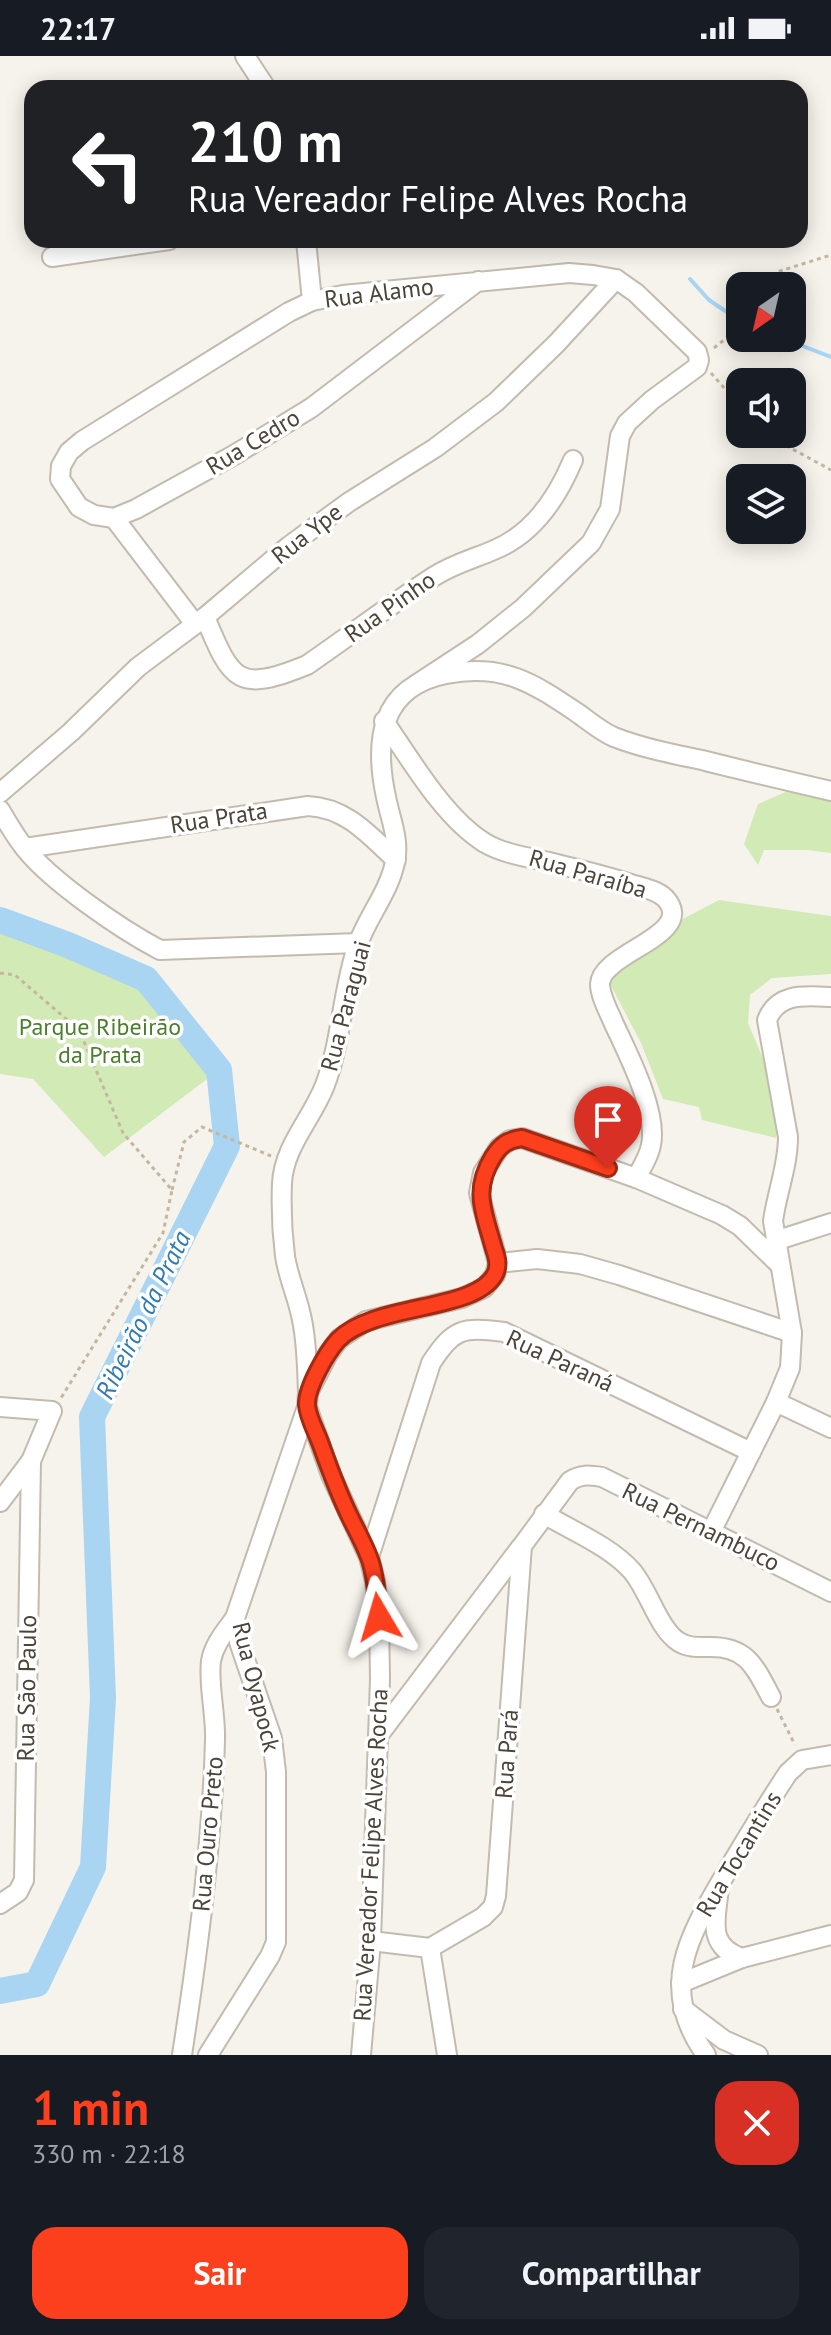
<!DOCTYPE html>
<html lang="pt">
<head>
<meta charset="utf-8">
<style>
	body { margin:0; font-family:"PT Sans",sans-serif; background:#20242c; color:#f1f3f6; height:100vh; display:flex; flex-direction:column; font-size:30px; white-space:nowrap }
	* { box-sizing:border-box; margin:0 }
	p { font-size:26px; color:#9ea1a6 }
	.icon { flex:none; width:44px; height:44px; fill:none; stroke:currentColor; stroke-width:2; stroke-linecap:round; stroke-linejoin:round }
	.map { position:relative; height:1999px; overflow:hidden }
	.panel { display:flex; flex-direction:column; background:#171b24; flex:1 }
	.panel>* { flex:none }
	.hud { position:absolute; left:24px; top:24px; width:784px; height:168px; border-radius:24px; box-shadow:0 4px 20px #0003; background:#202124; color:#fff; overflow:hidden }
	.needle { width:52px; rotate:214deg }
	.tools { position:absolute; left:726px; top:216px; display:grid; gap:16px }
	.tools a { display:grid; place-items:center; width:80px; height:80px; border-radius:16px; background:#171b24; box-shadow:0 4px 20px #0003; font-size:40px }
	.pin { position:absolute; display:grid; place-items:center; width:68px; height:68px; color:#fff; margin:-82px -34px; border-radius:50% 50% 50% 0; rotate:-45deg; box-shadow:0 0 8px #0007 }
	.pin .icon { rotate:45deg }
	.me { position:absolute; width:88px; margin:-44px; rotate:353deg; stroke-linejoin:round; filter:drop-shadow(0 0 6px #0008) }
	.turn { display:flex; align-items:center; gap:28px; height:168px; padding:0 32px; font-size:36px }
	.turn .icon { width:104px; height:104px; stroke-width:2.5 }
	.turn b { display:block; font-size:56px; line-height:68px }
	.round { display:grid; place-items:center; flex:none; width:84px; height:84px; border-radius:24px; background:#20242c }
	.summary { display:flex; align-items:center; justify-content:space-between; height:136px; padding:0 32px }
	h1 { font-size:48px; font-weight:700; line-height:60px; color:#fc3f1d }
	.button { display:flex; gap:16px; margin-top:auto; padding:16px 32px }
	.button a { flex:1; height:92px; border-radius:24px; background:#fc3f1d; color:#fff; font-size:32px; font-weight:700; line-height:92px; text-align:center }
	.button a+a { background:#20242c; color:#f1f3f6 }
	.status { display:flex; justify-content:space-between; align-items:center; height:56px; padding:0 40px; background:#171b24; direction:ltr }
	.status svg { height:22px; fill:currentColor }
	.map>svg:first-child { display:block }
	.green { fill:#d2eab5 }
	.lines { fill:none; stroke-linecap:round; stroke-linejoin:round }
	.stream { stroke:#a9d4f2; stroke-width:4 }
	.river { stroke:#a9d4f2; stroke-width:26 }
	.minor-casing { stroke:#c2bbae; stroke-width:22 }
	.path { stroke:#c4b79f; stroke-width:3; stroke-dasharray:4 4; stroke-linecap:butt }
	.minor { stroke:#fff; stroke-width:18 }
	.route-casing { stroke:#a42913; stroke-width:20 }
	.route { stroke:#fc3f1d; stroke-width:14 }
	.labels { text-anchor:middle; stroke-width:7; stroke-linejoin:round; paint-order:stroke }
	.street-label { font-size:24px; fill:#4b4439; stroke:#fff }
	.park-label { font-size:24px; fill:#4a7f2a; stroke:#fff }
	.water-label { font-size:26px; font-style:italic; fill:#2e7ab2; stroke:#fff }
</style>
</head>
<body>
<div class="status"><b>22:17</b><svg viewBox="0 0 49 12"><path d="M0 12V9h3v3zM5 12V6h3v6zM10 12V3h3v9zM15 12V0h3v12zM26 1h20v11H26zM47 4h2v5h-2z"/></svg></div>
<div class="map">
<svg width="831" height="1999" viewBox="0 0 831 1999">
	<rect width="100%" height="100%" fill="#f6f3ec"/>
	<g class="green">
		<path d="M795,732L831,739V797L807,794H764L758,809L744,788L758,748Z"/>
		<path d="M719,844L831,860V918L772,922L750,939L748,967L765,1007L779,1061L776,1082L702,1064L699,1051L663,1043L641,987L608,924L614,912L658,885L683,863Z"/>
		<path d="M0,864L68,889L146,923L219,1014L104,1101L33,1023L0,1018Z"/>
	</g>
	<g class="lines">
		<g class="stream">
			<path d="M690,223L709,244L740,265"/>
			<path d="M782,282L831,301"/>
		</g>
		<path class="river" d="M0,864L68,889L146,923L219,1014L227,1090L92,1361L103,1642L93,1811L37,1928L0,1935"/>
		<g class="minor-casing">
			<g id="minor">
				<path d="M245,0L266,32"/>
				<path d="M306,184L312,245"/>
				<path d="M52,201L169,184"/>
				<path d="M114,462L195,568"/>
				<path d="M205,561C232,626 238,637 307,609C349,580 390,549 433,521C453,508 473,503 494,494C533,478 558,440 573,404"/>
				<path d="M417,628L478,588L523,552L591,487L610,453L620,380L627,367L652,344L697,311L699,304L697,296L636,237L616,223L593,219L569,217L343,239L312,245L289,256L82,385L69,396L61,410L60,423L79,451L94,459L114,462L136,453L234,399L311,352L478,225"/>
				<path d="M384,665C411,704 444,762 485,787C504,798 527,801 549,806C577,813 604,819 631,828C641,831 657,834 665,842C699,879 601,896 600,928C600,940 609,956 614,968C628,998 658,1056 651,1089C649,1101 642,1111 636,1122"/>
				<path d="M0,737L71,676L138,611L205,561L289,490L349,446L435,392L496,346L556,288L616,223"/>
				<path d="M0,754C8,767 15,780 24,791C50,825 122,874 160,894L358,887"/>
				<path d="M25,792L308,750C347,752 369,779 396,804"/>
				<path d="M775,1185L831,1167"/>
				<path d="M498,1207L537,1203L580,1208L619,1219L792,1277"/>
				<path d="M308,1336C307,1312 307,1288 302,1264C298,1242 288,1221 285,1200C282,1176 281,1151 282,1127C284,1090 312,1063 325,1029C342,984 342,934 358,888C368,860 389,836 395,806C400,784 390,762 386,741C374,685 380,631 446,618C504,607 533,627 579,658C590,666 602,676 614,681C642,692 673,698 702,704C745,715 788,725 831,735"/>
				<path d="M776,1346L831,1372"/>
				<path d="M0,1351L52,1355L31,1405L0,1446"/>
				<path d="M544,1458C572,1475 610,1490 632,1515C649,1535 659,1574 679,1586C689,1592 699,1591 709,1591C747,1590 755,1611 771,1641"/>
				<path d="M711,1476L776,1346L790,1312L792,1277L773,1165C777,1136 788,1110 788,1081L767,964C778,936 805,940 831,941"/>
				<path d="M369,1501L431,1307C454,1272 462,1271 504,1276L751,1396"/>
				<path d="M378,1680L521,1491"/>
				<path d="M719,1832C716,1863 706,1890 742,1902"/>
				<path d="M0,1848L18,1836L24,1824L31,1405"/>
				<path d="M371,1885L430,1892L483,1861L493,1851L496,1840L522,1490L570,1425C581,1418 589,1419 602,1421L831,1536"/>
				<path d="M430,1892L447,1999"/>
				<path d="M681,1927L742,1902L831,1879"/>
				<path d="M683,1953L724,1984L758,1999"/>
				<path d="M182,1999C198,1895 212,1789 215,1684C216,1658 208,1629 211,1605C214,1588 225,1576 235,1562"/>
				<path d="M208,1999L270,1900L276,1886V1716L272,1682L239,1586L235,1562L307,1351"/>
				<path d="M361,1999L371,1885L380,1623L379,1561L375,1525L369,1501L331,1419L307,1351L308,1337L328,1298L339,1283L366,1265L462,1242L484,1232L495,1219L498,1207L479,1137L483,1117L499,1092L510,1084L522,1082L636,1122L722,1159L740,1170L778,1207"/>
				<path d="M706,1999C657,1931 689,1880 726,1817C746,1784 766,1750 788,1717L802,1704L831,1699"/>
			</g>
		</g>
		<g class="path">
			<path d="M775,230L777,216L831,199"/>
			<path d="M714,292L740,271"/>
			<path d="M711,317L740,350"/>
			<path d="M765,378L831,414"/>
			<path d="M0,917L15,919L79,974L123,1077L172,1134L163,1177L61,1342"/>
			<path d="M172,1134L184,1086L202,1071L271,1100"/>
			<path d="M777,1653L795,1689"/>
		</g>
		<use href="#minor" class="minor"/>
	</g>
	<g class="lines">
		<g class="route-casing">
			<path id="route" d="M379,1561C377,1541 376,1520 369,1501C364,1488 357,1475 351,1463C339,1439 330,1414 321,1389C317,1377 308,1362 307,1349C306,1332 327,1296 338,1284C375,1246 480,1256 496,1216C499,1208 497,1201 494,1193C484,1156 472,1135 493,1101C501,1088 508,1084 522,1082L608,1112"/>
		</g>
		<use href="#route" class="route"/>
	</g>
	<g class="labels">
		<g class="street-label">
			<text transform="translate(379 237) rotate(-7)" y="8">Rua Alamo</text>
			<text transform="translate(253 386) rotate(-31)" y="8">Rua Cedro</text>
			<text transform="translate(307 478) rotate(-38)" y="8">Rua Ype</text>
			<text transform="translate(390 551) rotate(-35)" y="8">Rua Pinho</text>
			<text transform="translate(219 762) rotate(-9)" y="8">Rua Prata</text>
			<text transform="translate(588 818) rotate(16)" y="8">Rua Paraíba</text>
			<text transform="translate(346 950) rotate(-75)" y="8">Rua Paraguai</text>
			<text transform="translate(560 1305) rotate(25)" y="8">Rua Paraná</text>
			<text transform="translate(701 1471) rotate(26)" y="8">Rua Pernambuco</text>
			<text transform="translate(256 1631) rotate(76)" y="8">Rua Oyapock</text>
			<text transform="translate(27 1632) rotate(-89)" y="8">Rua São Paulo</text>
			<text transform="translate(507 1698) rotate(-86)" y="8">Rua Pará</text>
			<text transform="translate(208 1778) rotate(-85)" y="8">Rua Ouro Preto</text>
			<text transform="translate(739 1798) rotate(-59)" y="8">Rua Tocantins</text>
			<text transform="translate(371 1799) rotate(-87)" y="8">Rua Vereador Felipe Alves Rocha</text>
		</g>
		<g class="park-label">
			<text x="100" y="979">Parque Ribeirão<tspan x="100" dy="28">da Prata</tspan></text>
		</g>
		<g class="water-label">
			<text transform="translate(143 1259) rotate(-64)" y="9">Ribeirão da Prata</text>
		</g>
	</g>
</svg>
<div class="tools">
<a><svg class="needle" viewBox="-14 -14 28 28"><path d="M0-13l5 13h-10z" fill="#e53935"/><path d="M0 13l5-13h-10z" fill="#9ea1a6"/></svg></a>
<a><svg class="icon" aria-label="sound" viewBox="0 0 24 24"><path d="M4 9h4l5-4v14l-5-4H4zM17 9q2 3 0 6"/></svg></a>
<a><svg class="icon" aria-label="layers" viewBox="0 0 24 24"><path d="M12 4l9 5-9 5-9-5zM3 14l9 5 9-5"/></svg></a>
</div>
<div class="pin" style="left:608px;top:1112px;background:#d93025"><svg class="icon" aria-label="arrive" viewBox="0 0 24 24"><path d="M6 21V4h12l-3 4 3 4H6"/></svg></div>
<svg class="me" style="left:379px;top:1561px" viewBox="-20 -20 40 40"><path d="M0-17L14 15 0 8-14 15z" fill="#fc3f1d" stroke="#fff" stroke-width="4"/></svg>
<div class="hud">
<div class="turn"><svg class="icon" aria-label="left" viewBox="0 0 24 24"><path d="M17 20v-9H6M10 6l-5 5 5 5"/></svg><div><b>210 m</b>Rua Vereador Felipe Alves Rocha</div></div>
</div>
</div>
<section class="panel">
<div class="summary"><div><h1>1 min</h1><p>330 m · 22:18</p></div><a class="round" style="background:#d93025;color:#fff"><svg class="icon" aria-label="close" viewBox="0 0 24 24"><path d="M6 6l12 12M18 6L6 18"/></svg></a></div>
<div class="button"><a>Sair</a><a>Compartilhar</a></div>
</section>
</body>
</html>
